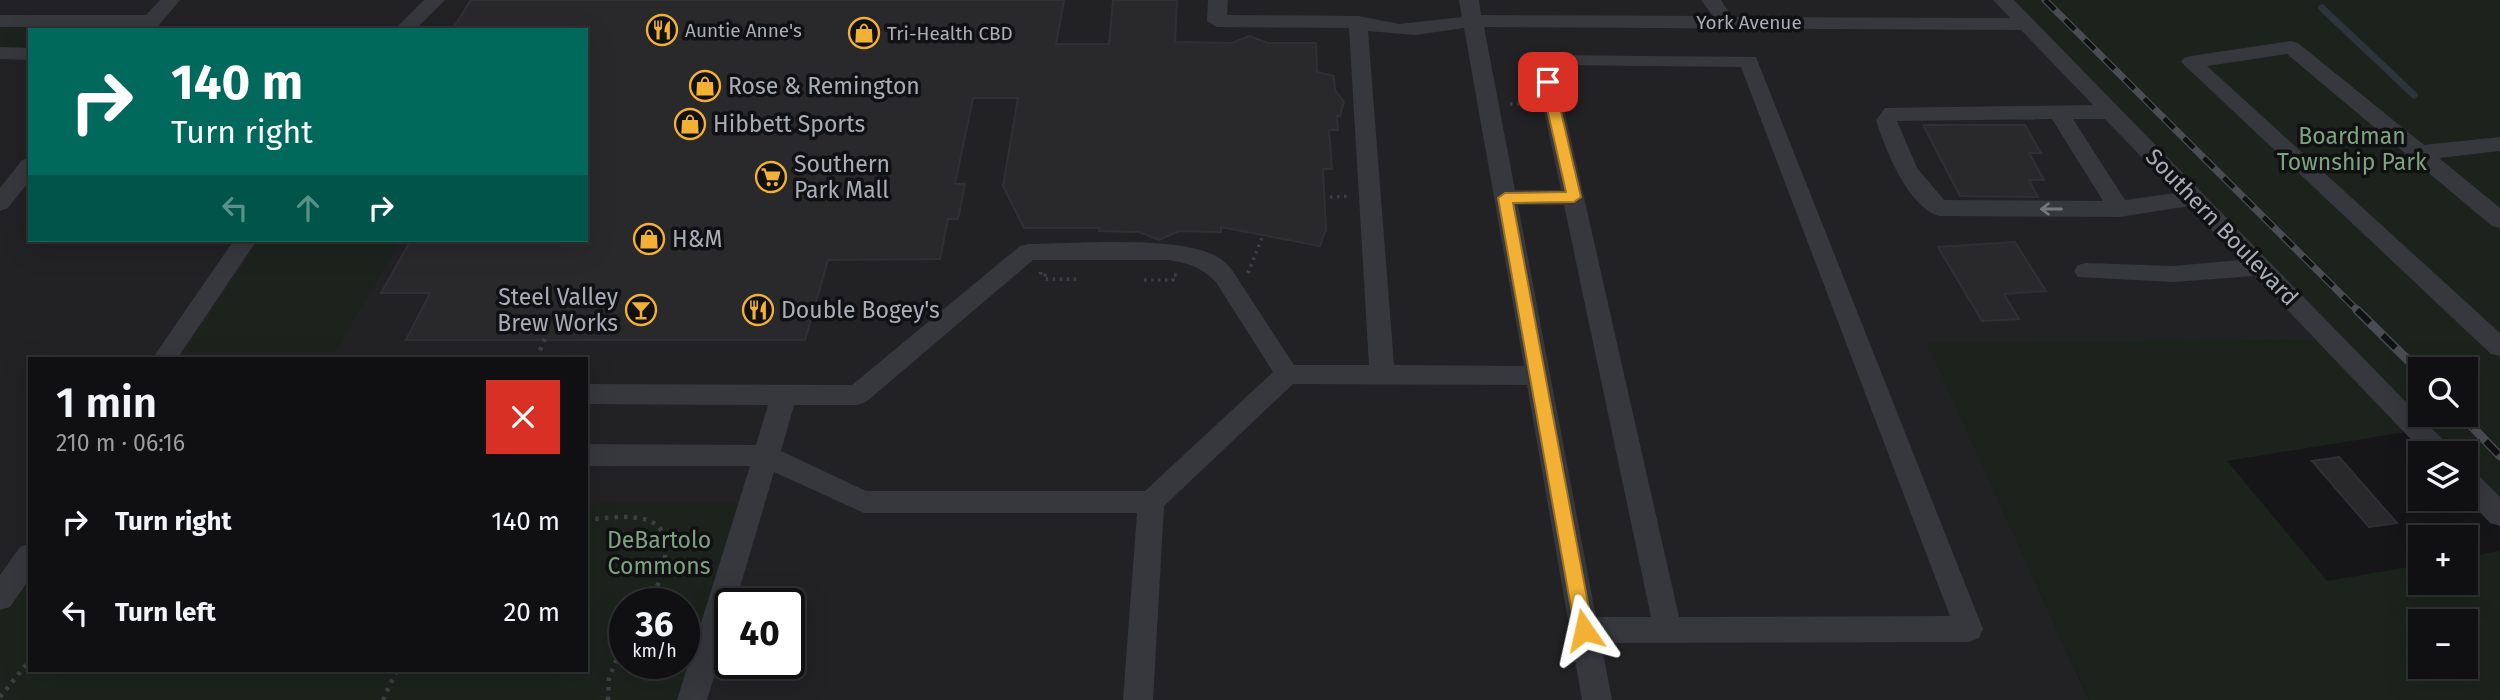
<!DOCTYPE html>
<html lang="en">
<head>
<meta charset="utf-8">
<style>
	body { margin:0; font-family:"Fira Sans",sans-serif; background:#1e1e20; color:#f1f3f6; height:100vh; display:flex; flex-direction:column; font-size:26px; white-space:nowrap }
	* { box-sizing:border-box; margin:0 }
	p { font-size:23px; color:#9c9d9f }
	.icon { flex:none; width:38px; height:38px; fill:none; stroke:currentColor; stroke-width:2; stroke-linecap:round; stroke-linejoin:round }
	.map { position:relative; flex:1; overflow:hidden }
	.side { position:absolute; left:28px; top:357px; width:560px; height:315px; display:flex; flex-direction:column; background:#101012; border-radius:0px; box-shadow:0 7px 28px #0002,0 0 0 2px #303032 }
	.side>* { flex:none }
	.top-card { position:absolute; left:28px; top:28px; width:560px; height:214px; border-radius:0px; box-shadow:0 7px 28px #0002,0 0 0 2px #303032; background:#00695c; color:#fff; overflow:hidden }
	.buttons { position:absolute; left:2408px; top:357px; display:grid; gap:14px }
	.buttons a { display:grid; place-items:center; width:70px; height:70px; border-radius:0px; background:#101012; box-shadow:0 7px 28px #0002,0 0 0 2px #303032; font-size:35px }
	.speed { position:absolute; left:609px; top:588px; display:flex; gap:14px; font-size:35px; font-weight:700; text-align:center }
	.speed>* { display:grid; place-content:center; width:91px; height:91px; border-radius:50%; background:#101012; box-shadow:0 7px 28px #0002,0 0 0 2px #303032; line-height:1 }
	.speed small { font-size:18px; font-weight:400 }
	.speed .limit { border:4px solid #111; border-radius:10px; background:#fff; color:#111 }
	.pin { position:absolute; display:grid; place-items:center; width:60px; height:60px; color:#fff; margin:-30px; border-radius:14px; box-shadow:0 4px 10px #0006 }
	.me { position:absolute; width:77px; margin:-38px; rotate:349deg; stroke-linejoin:round; filter:drop-shadow(0 0 5px #0008) }
	.turn { display:flex; align-items:center; gap:24px; height:147px; padding:0 28px; font-size:32px }
	.turn .icon { width:91px; height:91px; stroke-width:2.5 }
	.turn b { display:block; font-size:49px; line-height:60px }
	.lanes { display:flex; align-items:center; height:66px; padding:0 28px; background:#0003; justify-content:center; gap:35px; direction:ltr }
	.lanes .off { opacity:.35 }
	.round { display:grid; place-items:center; flex:none; width:74px; height:74px; border-radius:0px; background:#1e1e20 }
	.head { display:flex; align-items:center; justify-content:space-between; height:119px; padding:0 28px }
	h1 { font-size:42px; font-weight:600; line-height:52px }
	ul { padding:0; list-style:none }
	li { display:flex; align-items:center; gap:21px; height:91px; padding:0 28px }
	li div { flex:1 }
	li b { display:block; font-size:26px }
	li em { font-style:normal }
	.map>svg:first-child { display:block }
	.built { fill:#222225; fill-rule:evenodd }
	.green { fill:#1c231d; fill-rule:evenodd }
	.lines { fill:none; stroke-linecap:round; stroke-linejoin:round }
	.stream { stroke:#2c353c; stroke-width:7 }
	.building { fill:#29292c; stroke:#303034; stroke-width:2 }
	.path-far1 { stroke:#3d3f44; stroke-width:3.5; stroke-dasharray:2.5 4.5; stroke-linecap:butt }
	.path { stroke:#3d3f44; stroke-width:4.5; stroke-dasharray:3.5 6; stroke-linecap:butt }
	.minor { fill:#37383d; fill-rule:evenodd }
	.rail-far1-casing { stroke:#4a4c52; stroke-width:7 }
	.rail-casing { stroke:#4a4c52; stroke-width:9 }
	.rail-far1 { stroke:#111113; stroke-width:4.5; stroke-dasharray:14; stroke-linecap:butt }
	.rail { stroke:#111113; stroke-width:6; stroke-dasharray:18; stroke-linecap:butt }
	.oneway { stroke:#757881 }
	.route { fill:#f2b134; stroke:#9d7322; stroke-width:2 }
	.labels { text-anchor:middle; stroke-width:7; stroke-linejoin:round; paint-order:stroke }
	.far-street-label { font-size:19px; fill:#a8adb8; stroke:#111113 }
	.far-poi-label { font-size:19px; fill:#a8adb8; stroke:#111113; text-anchor:start }
	.poi-label { font-size:23px; fill:#a8adb8; stroke:#111113; text-anchor:start }
	.park-label { font-size:23px; fill:#7fa381; stroke:#111113 }
	.street-label { font-size:23px; fill:#a8adb8; stroke:#111113 }
</style>
</head>
<body>
<div class="map">
<svg width="2500" height="700" viewBox="0 0 2500 700">
	<rect width="100%" height="100%" fill="#161618"/>
	<path class="built" d="M0,0H2003L2331,340L1928,344L2089,700H0ZM30,30H586V240H30ZM30,359H586V670H30ZM625,604H684V663H625ZM730,604H789V663H730Z"/>
	<g class="green">
		<path d="M2003,0H2500V515L2466,480V453H2440L2418,430L2227,461L2327,581L2420,565V583H2466V557L2500,551V700H2089L1927,343L2330,340ZM2420,369H2466V415H2420ZM2420,621H2466V667H2420Z"/>
		<path d="M0,21H152L144,30H30V54L0,53Z"/>
		<path d="M260,240H401L335,352H184Z"/>
		<path d="M586,503H752L692,700H0V598L30,555V670H586ZM625,604H684V663H625Z"/>
	</g>
	<g class="lines">
		<path class="stream" d="M2322,8L2414,95"/>
	</g>
	<g class="building">
		<path d="M471,0H1064L1056,44H1109L1113,0H1177L1175,42L1231,43L1250,36L1267,43H1316L1317,72L1334,76L1335,90L1344,102L1340,116H1337L1338,130H1329L1332,169H1323L1326,229L1320,246L1221,227V232L1179,231L1159,240L1139,232L1099,231L1100,228H1024L1003,186L1018,98H973L955,184H965L958,219H948L940,259L828,260L805,340H406L430,293H381L411,240H586V30H452Z"/>
		<path d="M1923,125H2025L2041,153H2029L2044,180H2029L2038,197L1960,196Z"/>
		<path d="M2015,242L2046,291L2004,294L2019,319L1982,321L1938,247Z"/>
		<path d="M2339,457L2397,523L2369,527L2312,461Z"/>
	</g>
	<g class="lines">
		<g class="path-far1">
			<path d="M1510,104H1533"/>
			<path d="M1330,197L1350,196"/>
			<path d="M1041,272L1040,275H1045L1044,279H1077"/>
			<path d="M1248,273L1263,235"/>
			<path d="M1144,280H1173V275H1177"/>
		</g>
		<g class="path">
			<path d="M536,359L545,339"/>
			<path d="M586,519C605,519 629,514 647,520C681,530 660,583 649,604"/>
			<path d="M0,697L30,660"/>
			<path d="M383,700L397,670"/>
			<path d="M608,700L609,678L625,639"/>
		</g>
		<g class="minor">
			<path d="M160,0H180L155,30H134L136,27H0V15H146Z"/>
			<path d="M424,0H445L415,30H394Z"/>
			<path d="M1208,0H1228L1227,15L1358,16L1400,24L1462,17L1459,0H1479L1481,15L1713,16L1701,0H1721L1732,17L2010,18L1993,0H2014L2449,446L2453,453H2424L2255,276L2173,282L2078,277L2074,271L2078,265L2086,263L2173,266L2240,260L2189,206L2119,217L1939,216C1908,207 1885,149 1876,120L1885,108L2093,105L2021,30L1484,27L1515,190H1561L1533,59L1536,55L1756,57L1983,629L1979,638L1969,642L1601,643L1612,700H1582L1527,385L1293,384L1164,506L1153,700H1123L1137,513H864L774,472L735,604H730V623L707,700H677L750,466H586V444L756,445L768,405L586,404V384L852,385L1020,246L1028,244C1073,244 1185,234 1221,259C1225,262 1229,266 1232,270L1294,365H1369L1349,28L1217,27L1207,21ZM1464,28L1524,366L1394,365L1368,31L1415,35ZM1554,65L1741,67L1950,616L1679,617ZM2052,119L2103,201L1944,200L1917,168L1897,121ZM2073,119H2105L2176,193L2125,200ZM1518,205H1564L1651,617H1596ZM1033,260H1168C1188,263 1201,267 1216,282L1273,372L1145,491H866L781,451L794,405H857L866,402Z"/>
			<path d="M2291,41L2298,43L2424,145L2500,137V151L2439,158L2500,208V228L2492,226L2287,54L2207,66L2500,333V356L2491,354L2181,62L2184,58L2191,56Z"/>
			<path d="M0,47L30,48V60L0,59Z"/>
			<path d="M30,158V180L8,208L0,211V188L22,160Z"/>
			<path d="M234,240H257L177,359H152Z"/>
			<path d="M2466,469L2475,472L2500,497V526L2490,523L2466,497Z"/>
			<path d="M30,543V578L10,607L0,610V575L20,547Z"/>
		</g>
		<g class="rail-far1-casing">
			<path id="rail-far1" d="M2045,0L2359,312"/>
		</g>
		<g class="rail-casing">
			<g id="rail">
				<path d="M2357,310L2420,372"/>
				<path d="M2461,415L2500,456"/>
			</g>
		</g>
		<use href="#rail-far1" class="rail-far1"/>
		<use href="#rail" class="rail"/>
	</g>
	<defs><path id="oneway-shaft" d="M-6 0H5M1.5-3L5.5 0L1.5 3" fill="none" stroke-width="1.6" stroke-linecap="round" stroke-linejoin="round" transform="scale(1.75)"/></defs>
	<use class="oneway" href="#oneway-shaft" transform="translate(2051 209) rotate(-180)"/>
	<path class="route" d="M1548,78L1554,82L1581,197L1574,202L1513,203L1593,630L1591,636L1584,638L1577,636L1575,630L1498,198L1505,193L1566,192L1541,82Z"/>
	<defs>
		<g id="restaurant-ring" transform="scale(1.575)"><circle r="9.5" fill="#111113" stroke="#f2b134" stroke-width="1.5"/><path d="M-5-6h1v4h1v-4h1v4h1v-4h1v5L-1.5 .5V6h-2V.5L-5-1ZM5-6V6H3V1.5H1.5Q1.5-4 5-6Z" fill="#f2b134"/></g>
		<g id="shop-ring" transform="scale(1.575)"><circle r="9.5" fill="#111113" stroke="#f2b134" stroke-width="1.5"/><path d="M-5-2.5h2.3a2.7 3.5 0 0 1 5.4 0H5L5.5 6h-11ZM-1.5-2.5h3a1.5 2.3 0 0 0-3 0Z" fill="#f2b134"/></g>
		<g id="supermarket-ring" transform="scale(1.575)"><circle r="9.5" fill="#111113" stroke="#f2b134" stroke-width="1.5"/><path d="M-6-5.5h2.5l.6 2H6L4.5 2H-2.5L-4.4-4H-6ZM-1.5 3.2a1.3 1.3 0 1 0 .1 0ZM3 3.2a1.3 1.3 0 1 0 .1 0Z" fill="#f2b134"/></g>
		<g id="bar-ring" transform="scale(1.575)"><circle r="9.5" fill="#111113" stroke="#f2b134" stroke-width="1.5"/><path d="M-6-5H6L.8 .8V4.5H3.5V6h-7V4.5H-.8V.8Z" fill="#f2b134"/></g>
	</defs>
	<g fill-rule="evenodd">
		<use href="#restaurant-ring" x="662" y="30"/>
		<use href="#shop-ring" x="864" y="33"/>
		<use href="#shop-ring" x="705" y="86"/>
		<use href="#shop-ring" x="690" y="124"/>
		<use href="#supermarket-ring" x="771" y="177"/>
		<use href="#shop-ring" x="649" y="239"/>
		<use href="#bar-ring" x="641" y="310"/>
		<use href="#restaurant-ring" x="758" y="310"/>
	</g>
	<g class="labels">
		<g class="far-street-label">
			<text x="1749" y="29">York Avenue</text>
		</g>
		<g class="far-poi-label">
			<text x="685" y="37">Auntie Anne's</text>
			<text x="887" y="40">Tri-Health CBD</text>
		</g>
		<g class="poi-label">
			<text x="728" y="94">Rose &amp; Remington</text>
			<text x="713" y="132">Hibbett Sports</text>
			<text x="794" y="172">Southern<tspan x="794" dy="26">Park Mall</tspan></text>
			<text x="672" y="247">H&amp;M</text>
			<text x="618" y="305" text-anchor="end">Steel Valley<tspan x="618" dy="26">Brew Works</tspan></text>
			<text x="781" y="318">Double Bogey's</text>
		</g>
		<g class="park-label">
			<text x="2352" y="144">Boardman<tspan x="2352" dy="26">Township Park</tspan></text>
			<text x="659" y="548">DeBartolo<tspan x="659" dy="26">Commons</tspan></text>
		</g>
		<g class="street-label">
			<text transform="translate(2222 227) rotate(46)" y="8">Southern Boulevard</text>
		</g>
	</g>
</svg>
<div class="buttons">
<a><svg class="icon" aria-label="search" viewBox="0 0 24 24"><circle cx="10" cy="10" r="6"/><path d="M15 15l6 6"/></svg></a>
<a><svg class="icon" aria-label="layers" viewBox="0 0 24 24"><path d="M12 4l9 5-9 5-9-5zM3 14l9 5 9-5"/></svg></a>
<a>+</a>
<a>−</a>
</div>
<div class="speed"><div>36<small>km/h</small></div><div class="limit">40</div></div>
<div class="pin" style="left:1548px;top:82px;background:#d93025"><svg class="icon" aria-label="arrive" viewBox="0 0 24 24"><path d="M6 21V4h12l-3 4 3 4H6"/></svg></div>
<svg class="me" style="left:1584px;top:630px" viewBox="-20 -20 40 40"><path d="M0-17L14 15 0 8-14 15z" fill="#f2b134" stroke="#fff" stroke-width="4"/></svg>
<div class="top-card">
<div class="turn"><svg class="icon" aria-label="right" viewBox="0 0 24 24"><path d="M7 20v-9h11M14 6l5 5-5 5"/></svg><div><b>140 m</b>Turn right</div></div>
<div class="lanes"><svg class="icon off" aria-label="left" viewBox="0 0 24 24"><path d="M17 20v-9H6M10 6l-5 5 5 5"/></svg><svg class="icon off" aria-label="ahead" viewBox="0 0 24 24"><path d="M12 20V5M6 11l6-6 6 6"/></svg><svg class="icon" aria-label="right" viewBox="0 0 24 24"><path d="M7 20v-9h11M14 6l5 5-5 5"/></svg></div>
</div>
<section class="side">
<div class="head"><div><h1>1 min</h1><p>210 m · 06:16</p></div><a class="round" style="background:#d93025;color:#fff"><svg class="icon" aria-label="close" viewBox="0 0 24 24"><path d="M6 6l12 12M18 6L6 18"/></svg></a></div>
<ul>
<li><svg class="icon" aria-label="right" viewBox="0 0 24 24"><path d="M7 20v-9h11M14 6l5 5-5 5"/></svg><div><b>Turn right</b></div><em>140 m</em></li>
<li><svg class="icon" aria-label="left" viewBox="0 0 24 24"><path d="M17 20v-9H6M10 6l-5 5 5 5"/></svg><div><b>Turn left</b></div><em>20 m</em></li>
</ul>
</section>
</div>
</body>
</html>
